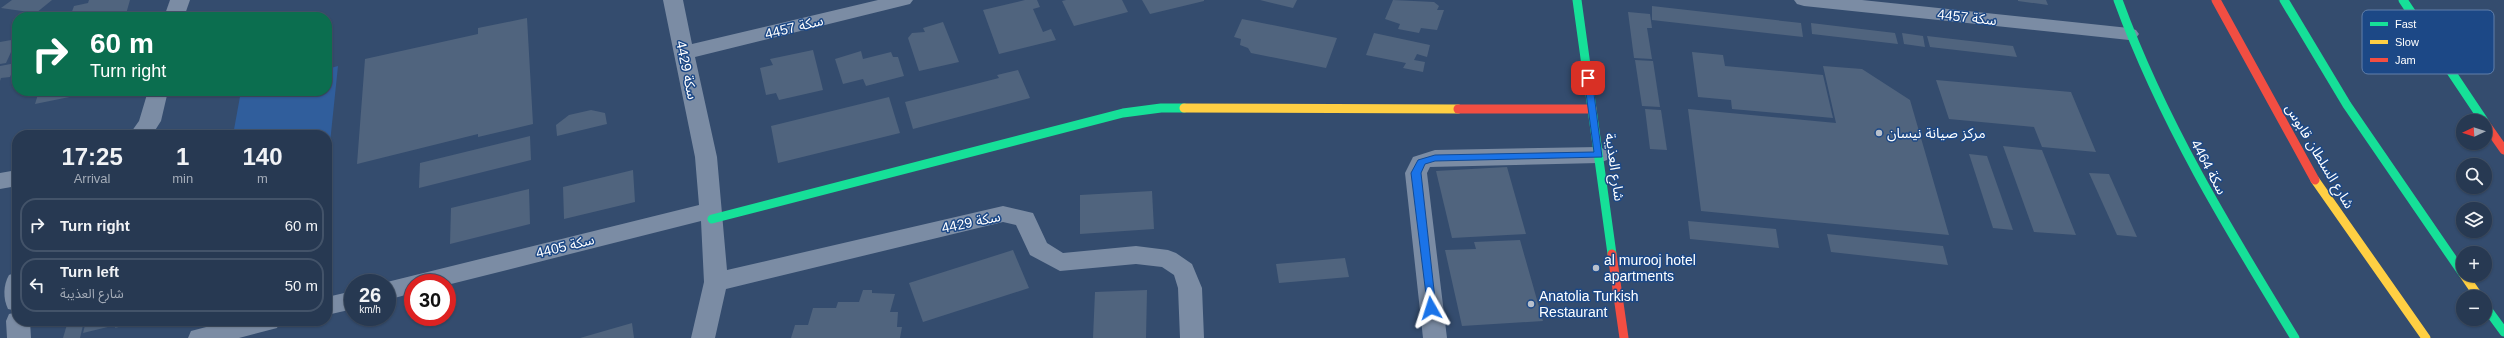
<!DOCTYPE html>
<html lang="en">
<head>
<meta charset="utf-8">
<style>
	body { margin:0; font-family:Arial,"Noto Sans Arabic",sans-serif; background:#2f4059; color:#f1f3f6; height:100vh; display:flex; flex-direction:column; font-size:15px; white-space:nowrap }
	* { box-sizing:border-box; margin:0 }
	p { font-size:13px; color:#a4acb8 }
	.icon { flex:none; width:22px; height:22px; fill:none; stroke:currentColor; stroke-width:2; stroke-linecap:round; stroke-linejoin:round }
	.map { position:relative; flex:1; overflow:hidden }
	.drawer { position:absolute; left:12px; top:130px; width:320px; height:196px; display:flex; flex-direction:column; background:#273952; border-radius:16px; box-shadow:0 1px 3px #0004,0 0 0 1px #435369 }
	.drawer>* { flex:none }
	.top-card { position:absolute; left:12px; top:12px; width:320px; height:84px; border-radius:16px; box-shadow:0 1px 3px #0004,0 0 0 1px #435369; background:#0b6e4f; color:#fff; overflow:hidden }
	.needle { width:26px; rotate:266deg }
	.fabs { position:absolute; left:2456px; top:114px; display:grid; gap:8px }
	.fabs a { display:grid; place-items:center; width:36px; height:36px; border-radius:50%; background:#273952; box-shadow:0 1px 3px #0004,0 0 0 1px #435369; font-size:20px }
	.speed { position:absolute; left:344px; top:274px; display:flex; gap:8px; font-size:20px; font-weight:700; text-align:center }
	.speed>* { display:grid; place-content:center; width:52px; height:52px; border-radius:50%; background:#273952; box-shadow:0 1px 3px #0004,0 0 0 1px #435369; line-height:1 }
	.speed small { font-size:10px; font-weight:400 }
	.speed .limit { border:6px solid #d22; background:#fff; color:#111 }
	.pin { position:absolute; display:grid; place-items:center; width:34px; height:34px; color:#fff; margin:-17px; border-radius:8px; box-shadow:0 2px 6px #0006 }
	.me { position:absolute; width:44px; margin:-22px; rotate:354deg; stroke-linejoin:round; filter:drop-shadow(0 0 3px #0008) }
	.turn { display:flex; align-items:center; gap:14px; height:84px; padding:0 12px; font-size:18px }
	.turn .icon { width:52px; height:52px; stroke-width:2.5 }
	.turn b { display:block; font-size:28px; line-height:34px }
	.eta { display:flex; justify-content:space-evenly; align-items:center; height:68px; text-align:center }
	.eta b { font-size:24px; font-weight:700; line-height:28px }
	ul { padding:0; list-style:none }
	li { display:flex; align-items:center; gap:12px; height:54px; margin:0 8px 6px; padding:0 4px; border:2px solid #435369; border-radius:16px }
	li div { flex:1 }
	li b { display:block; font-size:15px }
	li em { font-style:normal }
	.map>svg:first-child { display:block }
	.green { fill:#305e9c }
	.building { fill:#50647e }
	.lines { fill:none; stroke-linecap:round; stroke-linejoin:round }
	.street { fill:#7b8ca4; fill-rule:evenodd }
	.fast { stroke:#16e098; stroke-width:9 }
	.slow { stroke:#ffcf43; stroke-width:9 }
	.jam { stroke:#f24e42; stroke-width:9 }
	.route { fill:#1a73e8; stroke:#114b97 }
	.poi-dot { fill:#b8c0cc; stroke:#1c4886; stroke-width:1.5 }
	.labels { text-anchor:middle; stroke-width:3; stroke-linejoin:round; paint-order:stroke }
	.street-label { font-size:14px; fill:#fff; stroke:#1c4886 }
	.poi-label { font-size:14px; fill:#fff; stroke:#1c4886; text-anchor:start }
	.key { fill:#1c4886; stroke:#607faa; stroke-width:1 }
	.key-label { font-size:11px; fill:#fff }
</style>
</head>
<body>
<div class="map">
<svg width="2504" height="338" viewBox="0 0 2504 338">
	<rect width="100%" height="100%" fill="#344c6e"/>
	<path class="green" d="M338,66L328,162L327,135H233L241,91H327V69Z"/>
	<g class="building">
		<path d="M12,0H52L36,13L1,8Z"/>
		<path d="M89,0H130L126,14L108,17H70L74,6L88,3Z"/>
		<path d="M1025,0H1037L1040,7L1033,9L1043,32L1051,29L1056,40L999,54L983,10Z"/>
		<path d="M1066,0H1122L1128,12L1074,26L1062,1Z"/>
		<path d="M1142,0H1204V1L1150,14Z"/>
		<path d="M1260,0H1297L1293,8Z"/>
		<path d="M1393,0L1434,2L1439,6L1437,10H1444L1437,30L1421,28L1419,33L1398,29L1400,24L1385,19Z"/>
		<path d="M2018,0H2046L2048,5L2018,1Z"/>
		<path d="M1652,6L1801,23L1803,37L1652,20Z"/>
		<path d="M1628,12L1650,14L1652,28H1647L1652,59L1634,58Z"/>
		<path d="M527,18L533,124L478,137V134L357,164L365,59L478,34V28Z"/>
		<path d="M1242,19L1337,38L1326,68L1251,53L1248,48L1240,45L1241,39L1234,37Z"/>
		<path d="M943,22L959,62L919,71L908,38L912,33L925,32L923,28Z"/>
		<path d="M1811,23L1895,33L1898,44L1812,34Z"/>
		<path d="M1374,33L1430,45L1427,57L1417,54L1414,60L1425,62L1423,72L1403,68L1406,63L1366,55Z"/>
		<path d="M1902,33L1923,36L1925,47L1904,44Z"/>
		<path d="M1927,36L2013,46L2017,57L1930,47Z"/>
		<path d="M17,39L6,63L0,64V42Z"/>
		<path d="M813,50L823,90L779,100L776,93L766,95L760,68L773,65L770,59Z"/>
		<path d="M861,51L863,59L891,52L893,57H898L904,76L866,86L863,79L843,84L835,59Z"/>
		<path d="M1692,52L1723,55L1725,66L1823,75L1833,118L1732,109L1731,100L1698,97Z"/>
		<path d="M1635,60L1653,61L1660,107L1642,106Z"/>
		<path d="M16,63L10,77L1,78L0,81V66Z"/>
		<path d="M1823,66L1862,69L1910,100L1949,235L1701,211L1688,109L1836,123Z"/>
		<path d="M1018,70L1030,98L913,129L905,102L999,78L997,75Z"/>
		<path d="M1936,80L2071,92L2096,152L2042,147L2034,127L1949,119Z"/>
		<path d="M39,91H94V92L35,104Z"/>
		<path d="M889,97L900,133L778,163L771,126Z"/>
		<path d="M1645,109L1661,110L1667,150L1650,149Z"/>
		<path d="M591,110L605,113L607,124L557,136L556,125L569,115Z"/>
		<path d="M530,136L531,160L419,188L420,163Z"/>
		<path d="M2003,146L2042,150L2076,235L2034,232Z"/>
		<path d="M1969,154L1987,156L2013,230L1993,228Z"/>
		<path d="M1507,167L1526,234L1452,238L1436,171Z"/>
		<path d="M633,170L635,202L564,219L563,187Z"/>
		<path d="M2089,173L2109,174L2137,237L2117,235Z"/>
		<path d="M529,189L530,224L450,244L451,208Z"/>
		<path d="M1152,191L1154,229L1080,234V195Z"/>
		<path d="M1688,221L1776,229L1779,248L1690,239Z"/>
		<path d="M1827,234L1943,246L1948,265L1831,252Z"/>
		<path d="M1520,240L1543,321L1462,326L1445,250L1476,249L1474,242Z"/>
		<path d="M1013,250L1029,288L923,322L909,283Z"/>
		<path d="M1345,258L1349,277L1279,283L1276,264Z"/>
		<path d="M863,290H872V293L895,294L890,312H898L897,327H902L900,338H791L795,325H808L813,308H836L838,302H859Z"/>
		<path d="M1147,290L1146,338H1093L1095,292Z"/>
		<path d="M68,321H84L80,338H63Z"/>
		<path d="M86,321H140L115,328L116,325L83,333Z"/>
		<path d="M632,323L634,338H580Z"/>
	</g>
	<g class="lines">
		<g class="street">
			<path d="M170,0H190L184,17H164Z"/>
			<path d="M663,0H683L692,44L878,0H913L910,4L695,57L717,157L727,270L1003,206L1033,213L1047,243L1063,253L1136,246L1168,250L1176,253L1192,264L1202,288L1204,338H1180L1178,288L1174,275L1162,267L1136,264L1060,271L1030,255L1016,225L1003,222L726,289L715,338H691L704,282L701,221L447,285V283H413V293L387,300V283H383L387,282L699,205L695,157Z"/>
			<path d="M1794,0H1862L2129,28L2136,30L2139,34L2136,38L2129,40L1804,6L1797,4Z"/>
			<path d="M148,91H168L161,121L152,135H129L139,121Z"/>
			<path d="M1599,147L1607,150L1610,155L1607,160L1599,163L1430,167L1427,173L1447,338H1423L1405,173L1413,157L1435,150Z"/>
			<path d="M17,170V186L0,189V173Z"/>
			<path d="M17,272V311L8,309C3,299 3,285 9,275Z"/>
			<path d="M353,291V309L327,315V297Z"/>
			<path d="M17,312V321H30L31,338H7L6,321L9,314Z"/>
			<path d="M229,321H280L277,328L239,338H188L191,331Z"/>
		</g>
		<g class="fast">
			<path d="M1577,0L1612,254"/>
			<path d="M2118,0C2162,121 2228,229 2295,338"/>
			<path d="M2284,0L2347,105L2463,274"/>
			<path d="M2403,0L2484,121"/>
			<path d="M712,219L1123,113L1161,108H1184"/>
			<path d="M2485,306L2504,332"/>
		</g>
		<g class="slow">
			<path d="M1184,108L1458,109"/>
			<path d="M2315,180L2426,338"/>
			<path d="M2464,275L2479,297"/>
		</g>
		<g class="jam">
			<path d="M2216,0L2315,180"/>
			<path d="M1458,109H1592"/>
			<path d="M2485,123L2504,150"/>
			<path d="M1612,254L1624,338"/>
		</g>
	</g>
	<path class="route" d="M1588,75L1592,78L1602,157L1435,161L1425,164L1421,173L1436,308L1431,312L1428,311L1411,173L1418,160L1435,155L1594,152L1584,78Z"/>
	<g class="poi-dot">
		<circle cx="1879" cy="133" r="4"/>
		<circle cx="1596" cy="268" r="4"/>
		<circle cx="1531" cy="304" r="4"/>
	</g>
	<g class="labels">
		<g class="street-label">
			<text transform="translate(1967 17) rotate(6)" y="5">سكة 4457</text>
			<text transform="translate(794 27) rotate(-14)" y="5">سكة 4457</text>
			<text transform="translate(687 70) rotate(78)" y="5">سكة 4429</text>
			<text transform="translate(2320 156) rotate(59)" y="5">شارع السلطان قابوس</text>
			<text transform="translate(1615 167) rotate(82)" y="5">شارع العذيبة</text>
			<text transform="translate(2209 167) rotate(62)" y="5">سكة 4464</text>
			<text transform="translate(971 222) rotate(-12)" y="5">سكة 4429</text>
			<text transform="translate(565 246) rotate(-14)" y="5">سكة 4405</text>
		</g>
		<g class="poi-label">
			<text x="1887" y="138">مركز صيانة نيسان</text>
			<text x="1604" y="265">al murooj hotel<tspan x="1604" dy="16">apartments</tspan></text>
			<text x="1539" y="301">Anatolia Turkish<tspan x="1539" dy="16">Restaurant</tspan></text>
		</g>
	</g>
	<rect x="2362" y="10" width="132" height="64" rx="6" class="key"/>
	<rect x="2370" y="22" width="18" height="4" fill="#16e098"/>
	<rect x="2370" y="40" width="18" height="4" fill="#ffcf43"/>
	<rect x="2370" y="58" width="18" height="4" fill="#f24e42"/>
	<g class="key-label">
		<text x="2395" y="28">Fast</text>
		<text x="2395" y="46">Slow</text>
		<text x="2395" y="64">Jam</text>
	</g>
</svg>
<div class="fabs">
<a><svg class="needle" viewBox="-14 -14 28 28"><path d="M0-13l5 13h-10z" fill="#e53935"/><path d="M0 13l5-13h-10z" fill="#a4acb8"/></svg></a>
<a><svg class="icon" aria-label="search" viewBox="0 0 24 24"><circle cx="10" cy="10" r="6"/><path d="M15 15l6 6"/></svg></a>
<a><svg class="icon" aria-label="layers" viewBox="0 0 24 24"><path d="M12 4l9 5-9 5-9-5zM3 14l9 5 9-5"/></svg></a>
<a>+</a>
<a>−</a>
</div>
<div class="speed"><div>26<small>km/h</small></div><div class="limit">30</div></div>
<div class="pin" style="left:1588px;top:78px;background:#d93025"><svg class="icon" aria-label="arrive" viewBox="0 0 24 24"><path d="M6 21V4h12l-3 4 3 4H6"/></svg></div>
<svg class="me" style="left:1431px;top:308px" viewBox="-20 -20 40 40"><path d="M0-17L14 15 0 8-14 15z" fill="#1a73e8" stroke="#fff" stroke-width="4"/></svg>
<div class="top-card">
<div class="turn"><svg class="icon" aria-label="right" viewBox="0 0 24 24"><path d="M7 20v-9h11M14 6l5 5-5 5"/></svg><div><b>60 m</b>Turn right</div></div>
</div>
<section class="drawer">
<div class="eta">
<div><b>17:25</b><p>Arrival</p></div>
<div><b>1</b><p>min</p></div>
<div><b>140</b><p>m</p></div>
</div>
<ul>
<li><svg class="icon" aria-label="right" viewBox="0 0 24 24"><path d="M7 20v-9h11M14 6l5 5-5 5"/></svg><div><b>Turn right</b></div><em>60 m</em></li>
<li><svg class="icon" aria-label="left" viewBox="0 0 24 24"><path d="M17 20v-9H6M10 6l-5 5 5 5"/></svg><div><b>Turn left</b><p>شارع العذيبة</p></div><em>50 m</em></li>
</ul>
</section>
</div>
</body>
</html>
